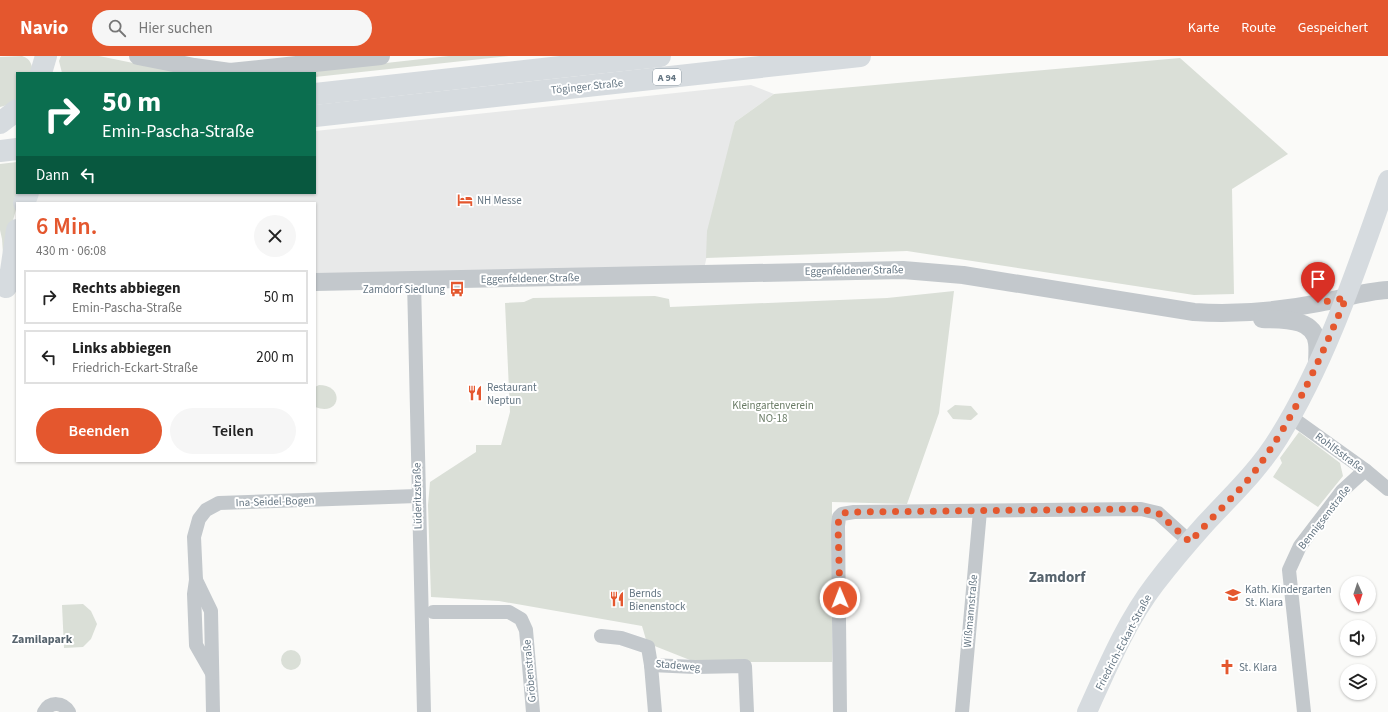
<!DOCTYPE html>
<html lang="de">
<head>
<meta charset="utf-8">
<style>
	body { margin:0; font-family:"Source Sans 3",sans-serif; background:#f6f6f6; color:#222; height:100vh; display:flex; flex-direction:column; font-size:15px; white-space:nowrap }
	* { box-sizing:border-box; margin:0 }
	p { font-size:13px; color:#767676 }
	.icon { flex:none; width:22px; height:22px; fill:none; stroke:currentColor; stroke-width:2; stroke-linecap:round; stroke-linejoin:round }
	.map { position:relative; flex:1; overflow:hidden }
	.drawer { position:absolute; left:16px; top:146px; width:300px; height:260px; display:flex; flex-direction:column; background:#fff; border-radius:0px; box-shadow:0 1px 3px #0004 }
	.drawer>* { flex:none }
	.hud { position:absolute; left:16px; top:16px; width:300px; height:122px; border-radius:0px; box-shadow:0 1px 3px #0004; background:#0b6e4f; color:#fff; overflow:hidden }
	.needle { width:26px; rotate:177deg }
	.controls { position:absolute; left:1340px; top:520px; display:grid; gap:8px }
	.controls a { display:grid; place-items:center; width:36px; height:36px; border-radius:50%; background:#fff; box-shadow:0 1px 3px #0004; font-size:20px }
	.pin { position:absolute; display:grid; place-items:center; width:34px; height:34px; color:#fff; margin:-41px -17px; border-radius:50% 50% 50% 0; rotate:-45deg; box-shadow:0 0 4px #0007 }
	.pin .icon { rotate:45deg }
	.me { position:absolute; width:44px; margin:-22px; rotate:359deg; stroke-linejoin:round; filter:drop-shadow(0 0 3px #0008) }
	.turn { display:flex; align-items:center; gap:14px; height:84px; padding:0 20px; font-size:18px }
	.turn .icon { width:52px; height:52px; stroke-width:2.5 }
	.turn b { display:block; font-size:28px; line-height:34px }
	.then { display:flex; align-items:center; height:38px; padding:0 20px; background:#0003; gap:8px; font-size:15px }
	.round { display:grid; place-items:center; flex:none; width:42px; height:42px; border-radius:21px; background:#f6f6f6 }
	.headline { display:flex; align-items:center; justify-content:space-between; height:68px; padding:0 20px }
	h1 { font-size:24px; font-weight:600; line-height:30px; color:#e4572e }
	.button { display:flex; gap:8px; margin-top:auto; padding:8px 20px }
	.button a { flex:1; height:46px; border-radius:24px; background:#e4572e; color:#fff; font-size:16px; font-weight:600; line-height:46px; text-align:center }
	.button a+a { background:#f6f6f6; color:#222 }
	ul { padding:0; list-style:none }
	li { display:flex; align-items:center; gap:12px; height:54px; margin:0 8px 6px; padding:0 12px; border:2px solid #e0e0e0; border-radius:0px }
	li div { flex:1 }
	li b { display:block; font-size:15px }
	li em { font-style:normal }
	header { display:flex; align-items:center; gap:24px; box-sizing:border-box; height:56px; padding:0 20px; background:#e4572e; color:#fff }
	header strong { font-size:19px }
	nav { display:flex; gap:22px; margin-inline-start:auto; font-size:14px }
	.search { width:280px; height:36px; background:#f6f6f6; display:flex; align-items:center; gap:10px; box-sizing:border-box; padding:0 14px; border-radius:22px; color:#767676; font-size:15px }
	.map>svg:first-child { display:block }
	.built { fill:#e8e9e9 }
	.green { fill:#dadfd7 }
	.lines { fill:none; stroke-linecap:round; stroke-linejoin:round }
	.minor { stroke:#c3c8cc; stroke-width:14 }
	.tertiary { stroke:#c3c8cc; stroke-width:18 }
	.secondary { stroke:#d6dbdf; stroke-width:20 }
	.motorway { stroke:#d6dbdf; stroke-width:22 }
	.route { stroke:#e4572e; stroke-width:7; stroke-dasharray:0 12.6 }
	.labels { text-anchor:middle; stroke-width:4; stroke-linejoin:round; paint-order:stroke }
	.shield { fill:#fff; stroke:#939fa8; stroke-width:1 }
	.shield-label { font-size:10px; font-weight:bold; fill:#657683 }
	.street-label { font-size:11px; fill:#657683; stroke:#fff }
	.poi-label { font-size:11px; fill:#657683; stroke:#fff; text-anchor:start }
	.park-label { font-size:11px; fill:#687a64; stroke:#fff }
	.neighbourhood-label { font-size:12px; font-weight:bold; fill:#57646e; stroke:#fff }
	.district-label { font-size:15px; font-weight:bold; fill:#57646e; stroke:#fff }
</style>
</head>
<body>
<header>
<strong>Navio</strong>
<div class="search"><svg class="icon" aria-label="search" viewBox="0 0 24 24"><circle cx="10" cy="10" r="6"/><path d="M15 15l6 6"/></svg>Hier suchen</div>
<nav><a>Karte</a><a>Route</a><a>Gespeichert</a></nav>
</header>
<div class="map">
<svg width="1388" height="656" viewBox="0 0 1388 656">
	<rect width="100%" height="100%" fill="#fafaf8"/>
	<path class="built" d="M751,29L774,38L735,66L702,223L315,232V147H18L22,137H315V75Z"/>
	<g class="green">
		<path d="M22,0C31,3 32,9 33,17H17V42L11,48L0,51V1Z"/>
		<path d="M61,0H99L182,17H62L59,5Z"/>
		<path d="M449,0H509L315,21V17H296Z"/>
		<path d="M1180,2L1288,98L1232,133L1234,238L1194,239L907,195L706,202L707,175L735,66L774,38Z"/>
		<path d="M17,106V150L12,168L4,211L2,183L0,174V108Z"/>
		<path d="M954,235L939,357L907,448L832,446V606H695L647,587L642,570L499,545L431,541L428,449L430,426L476,396V389H501L510,356L505,247L524,246L533,242L655,240L669,243L670,251L887,242Z"/>
		<path d="M319,329C345,329 341,361 315,351V331Z"/>
		<path d="M955,349L971,350L978,358L971,364L953,363L947,355Z"/>
		<path d="M1299,376L1340,407L1343,420L1318,451L1273,421L1282,407L1280,402Z"/>
		<path d="M83,548L91,555L97,568L91,583L83,591L64,592L62,549Z"/>
		<circle cx="291" cy="604" r="10"/>
	</g>
	<g class="lines">
		<g class="minor">
			<path d="M414,225L424,656"/>
			<path d="M1291,361L1365,414L1388,433"/>
			<path d="M196,524L211,555L213,656"/>
			<path d="M433,556H509L521,563L526,574L533,656"/>
			<path d="M601,580L621,582L648,591L651,609L695,611L745,610L747,656"/>
			<path d="M651,609L655,656"/>
			<path d="M212,617L196,589L194,538L196,524L194,481L199,463L206,454L219,447L417,440"/>
			<path d="M44,656C50,645 63,646 69,656"/>
			<path d="M840,656L838,470L839,461L842,458L854,456L1141,453L1158,457L1190,486"/>
			<path d="M962,656L980,455"/>
			<path d="M1304,656L1289,514L1300,490L1342,435L1365,414"/>
		</g>
		<g class="tertiary">
			<path d="M138,0L194,11L230,16L381,0"/>
			<path d="M315,226L903,214L963,219L1194,256C1236,259 1278,255 1319,247C1342,243 1365,235 1388,234"/>
			<path d="M1262,263C1282,264 1314,261 1317,287C1318,294 1317,302 1317,309"/>
		</g>
		<path class="secondary" d="M1087,656C1107,612 1126,566 1155,528C1171,507 1188,487 1205,468C1231,440 1259,414 1279,381C1328,302 1357,211 1388,124"/>
		<g class="motorway">
			<path d="M41,17L46,0"/>
			<path d="M315,38L660,0"/>
			<path d="M315,60L860,0"/>
			<path d="M0,67L17,54"/>
			<path d="M0,95L17,93"/>
			<path d="M24,147L28,137"/>
			<path d="M6,231L11,215L17,174"/>
		</g>
	</g>
	<g class="lines">
		<path class="route" d="M840,542L838,470C839,462 839,458 848,456L1141,453L1158,457L1190,486C1210,463 1233,442 1252,419C1294,364 1319,305 1346,242L1318,247"/>
	</g>
	<defs>
		<g id="hotel-bare" transform="scale(1.2)"><path d="M-6-4.5h1.5V1H6V5H4.5V3h-9V5H-6ZM-4 0a1.8 1.8 0 1 1 3.6 0ZM.5 0V-2.5h3Q6-2.5 6 0Z" fill="#e4572e" stroke="#fff" stroke-width="2.5" paint-order="stroke"/></g>
		<g id="bus-bare" transform="scale(1.2)"><path d="M-5-6H5V4H4V6H2V4H-2V6H-4V4H-5ZM-3.5-4V0h7V-4ZM-3.5 1.2v1.5H-2V1.2ZM2 1.2v1.5H3.5V1.2Z" fill="#e4572e" stroke="#fff" stroke-width="2.5" paint-order="stroke"/></g>
		<g id="restaurant-bare" transform="scale(1.2)"><path d="M-5-6h1v4h1v-4h1v4h1v-4h1v5L-1.5 .5V6h-2V.5L-5-1ZM5-6V6H3V1.5H1.5Q1.5-4 5-6Z" fill="#e4572e" stroke="#fff" stroke-width="2.5" paint-order="stroke"/></g>
		<g id="school-bare" transform="scale(1.2)"><path d="M0-5L7-2L0 1L-7-2ZM-4 1L0 2.5L4 1V4Q0 6-4 4Z" fill="#e4572e" stroke="#fff" stroke-width="2.5" paint-order="stroke"/></g>
		<g id="church-bare" transform="scale(1.2)"><path d="M-1.2-6h2.4v3.5h3.3v2.4h-3.3V6h-2.4V-.1h-3.3v-2.4h3.3Z" fill="#e4572e" stroke="#fff" stroke-width="2.5" paint-order="stroke"/></g>
	</defs>
	<g fill-rule="evenodd">
		<use href="#hotel-bare" x="465" y="144"/>
		<use href="#bus-bare" x="457" y="233"/>
		<use href="#restaurant-bare" x="475" y="337"/>
		<use href="#school-bare" x="1233" y="539"/>
		<use href="#restaurant-bare" x="617" y="543"/>
		<use href="#church-bare" x="1227" y="611"/>
	</g>
	<g class="labels">
		<rect class="shield" x="653" y="13" width="28" height="16" rx="3"/>
		<g class="shield-label">
			<text x="667" y="25">A 94</text>
		</g>
		<g class="street-label">
			<text transform="translate(587 30) rotate(-6)" y="4">Töginger Straße</text>
			<text transform="translate(854 214) rotate(-1)" y="4">Eggenfeldener Straße</text>
			<text transform="translate(530 222) rotate(-1)" y="4">Eggenfeldener Straße</text>
			<text transform="translate(1340 396) rotate(37)" y="4">Rohlfsstraße</text>
			<text transform="translate(417 440) rotate(-91)" y="4">Lüderitzstraße</text>
			<text transform="translate(275 445) rotate(-2)" y="4">Ina-Seidel-Bogen</text>
			<text transform="translate(1324 461) rotate(-52)" y="4">Bennigsenstraße</text>
			<text transform="translate(970 555) rotate(-85)" y="4">Wißmannstraße</text>
			<text transform="translate(1123 586) rotate(-62)" y="4">Friedrich-Eckart-Straße</text>
			<text transform="translate(678 609) rotate(5)" y="4">Stadeweg</text>
			<text transform="translate(529 615) rotate(-95)" y="4">Gröbenstraße</text>
		</g>
		<g class="poi-label">
			<text x="477" y="148">NH Messe</text>
			<text x="445" y="237" text-anchor="end">Zamdorf Siedlung</text>
			<text x="487" y="335">Restaurant<tspan x="487" dy="13">Neptun</tspan></text>
			<text x="1245" y="537">Kath. Kindergarten<tspan x="1245" dy="13">St. Klara</tspan></text>
			<text x="629" y="541">Bernds<tspan x="629" dy="13">Bienenstock</tspan></text>
			<text x="1239" y="615">St. Klara</text>
		</g>
		<g class="park-label">
			<text x="773" y="353">Kleingartenverein<tspan x="773" dy="13">NO-18</tspan></text>
		</g>
		<g class="neighbourhood-label">
			<text x="42" y="587">Zamilapark</text>
		</g>
		<g class="district-label">
			<text x="1057" y="526">Zamdorf</text>
		</g>
	</g>
</svg>
<div class="controls">
<a><svg class="needle" viewBox="-14 -14 28 28"><path d="M0-13l5 13h-10z" fill="#e53935"/><path d="M0 13l5-13h-10z" fill="#767676"/></svg></a>
<a><svg class="icon" aria-label="sound" viewBox="0 0 24 24"><path d="M4 9h4l5-4v14l-5-4H4zM17 9q2 3 0 6"/></svg></a>
<a><svg class="icon" aria-label="layers" viewBox="0 0 24 24"><path d="M12 4l9 5-9 5-9-5zM3 14l9 5 9-5"/></svg></a>
</div>
<div class="pin" style="left:1318px;top:247px;background:#d93025"><svg class="icon" aria-label="arrive" viewBox="0 0 24 24"><path d="M6 21V4h12l-3 4 3 4H6"/></svg></div>
<svg class="me" style="left:840px;top:542px" viewBox="-20 -20 40 40"><circle r="17" fill="#e4572e" stroke="#fff" stroke-width="3"/><path d="M0-11L8 9 0 5-8 9z" fill="#fff"/></svg>
<div class="hud">
<div class="turn"><svg class="icon" aria-label="right" viewBox="0 0 24 24"><path d="M7 20v-9h11M14 6l5 5-5 5"/></svg><div><b>50 m</b>Emin-Pascha-Straße</div></div>
<div class="then">Dann<svg class="icon" aria-label="left" viewBox="0 0 24 24"><path d="M17 20v-9H6M10 6l-5 5 5 5"/></svg></div>
</div>
<section class="drawer">
<div class="headline"><div><h1>6 Min.</h1><p>430 m · 06:08</p></div><a class="round"><svg class="icon" aria-label="close" viewBox="0 0 24 24"><path d="M6 6l12 12M18 6L6 18"/></svg></a></div>
<ul>
<li><svg class="icon" aria-label="right" viewBox="0 0 24 24"><path d="M7 20v-9h11M14 6l5 5-5 5"/></svg><div><b>Rechts abbiegen</b><p>Emin-Pascha-Straße</p></div><em>50 m</em></li>
<li><svg class="icon" aria-label="left" viewBox="0 0 24 24"><path d="M17 20v-9H6M10 6l-5 5 5 5"/></svg><div><b>Links abbiegen</b><p>Friedrich-Eckart-Straße</p></div><em>200 m</em></li>
</ul>
<div class="button"><a>Beenden</a><a>Teilen</a></div>
</section>
</div>
</body>
</html>
